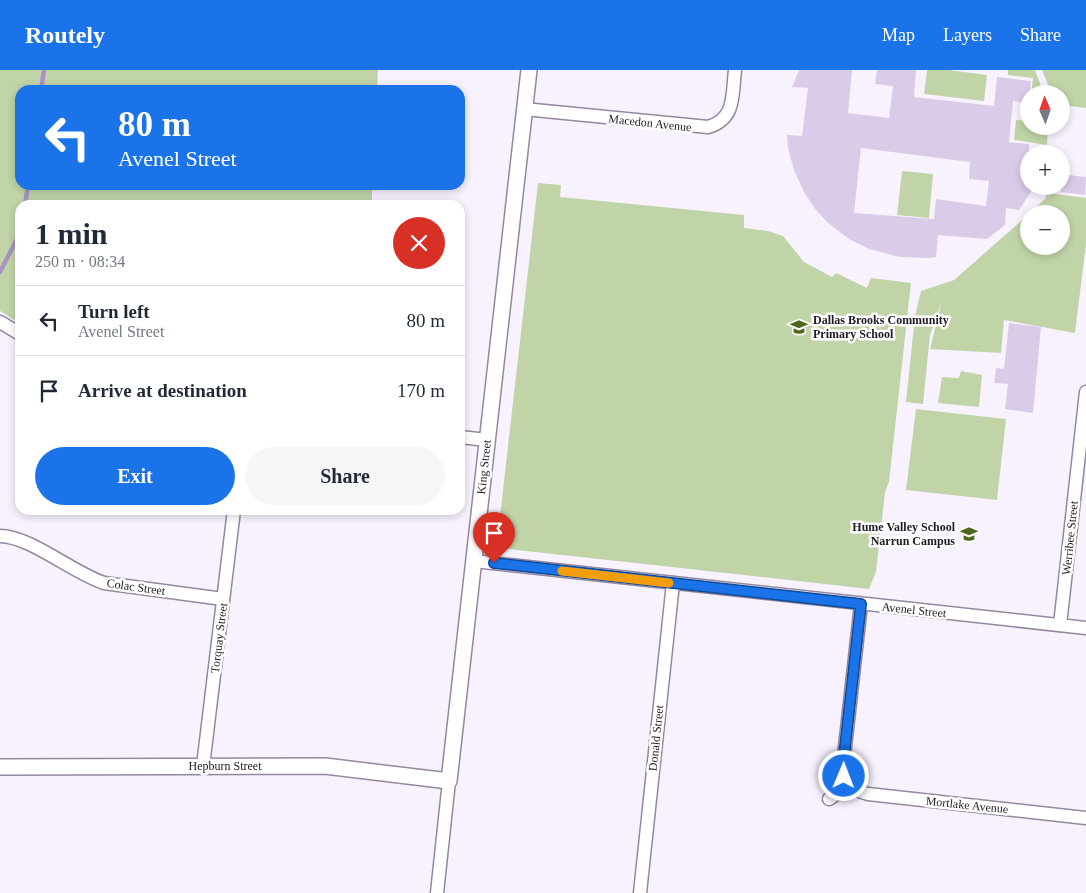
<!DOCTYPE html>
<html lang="en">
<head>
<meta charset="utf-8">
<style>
	body { margin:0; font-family:Georgia,serif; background:#f6f6f7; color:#1f2937; height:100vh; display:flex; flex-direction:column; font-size:19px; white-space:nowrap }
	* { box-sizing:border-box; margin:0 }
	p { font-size:16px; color:#747a83 }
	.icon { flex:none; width:28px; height:28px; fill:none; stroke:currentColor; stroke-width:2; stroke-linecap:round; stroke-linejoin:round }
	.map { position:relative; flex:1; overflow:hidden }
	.sheet { position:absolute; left:15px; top:130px; width:450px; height:315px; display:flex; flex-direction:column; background:#fff; border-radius:15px; box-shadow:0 2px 8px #0003 }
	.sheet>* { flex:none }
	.banner { position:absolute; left:15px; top:15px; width:450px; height:105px; border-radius:15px; box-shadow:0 2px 8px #0003; background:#1a73e8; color:#fff; overflow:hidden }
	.needle { width:32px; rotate:358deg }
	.buttons { position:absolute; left:1020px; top:15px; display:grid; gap:10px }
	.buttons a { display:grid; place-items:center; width:50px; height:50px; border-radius:50%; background:#fff; box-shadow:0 2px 8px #0003; font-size:25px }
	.pin { position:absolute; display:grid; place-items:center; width:42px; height:42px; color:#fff; margin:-51px -21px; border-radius:50% 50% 50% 0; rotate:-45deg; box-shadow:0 0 5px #0007 }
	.pin .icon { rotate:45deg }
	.me { position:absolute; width:55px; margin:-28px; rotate:1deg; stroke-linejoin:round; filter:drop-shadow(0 0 4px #0008) }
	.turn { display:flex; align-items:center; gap:18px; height:105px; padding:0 20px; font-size:22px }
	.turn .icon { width:65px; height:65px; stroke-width:2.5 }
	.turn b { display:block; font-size:35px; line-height:42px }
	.round { display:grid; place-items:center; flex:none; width:52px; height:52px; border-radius:26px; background:#f6f6f7 }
	.summary { display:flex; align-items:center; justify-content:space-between; height:85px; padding:0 20px }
	h1 { font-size:30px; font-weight:800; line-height:38px }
	.action { display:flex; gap:10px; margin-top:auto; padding:10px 20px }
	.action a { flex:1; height:58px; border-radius:30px; background:#1a73e8; color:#fff; font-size:20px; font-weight:800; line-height:58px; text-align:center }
	.action a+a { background:#f6f6f7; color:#1f2937 }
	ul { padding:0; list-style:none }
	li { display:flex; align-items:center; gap:15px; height:70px; padding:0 20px; border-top:1px solid #e0e1e3 }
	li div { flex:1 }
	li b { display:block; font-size:19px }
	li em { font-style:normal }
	header { display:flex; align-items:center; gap:30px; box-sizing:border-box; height:70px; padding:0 25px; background:#1a73e8; color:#fff }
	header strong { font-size:24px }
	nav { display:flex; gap:28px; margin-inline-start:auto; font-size:18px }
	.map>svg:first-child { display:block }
	.green { fill:#c1d4a8 }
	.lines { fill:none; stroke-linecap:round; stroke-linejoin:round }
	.stream { stroke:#aa93c1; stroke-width:4.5 }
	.building { fill:#dacce9; fill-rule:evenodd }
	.minor-casing { stroke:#9487a2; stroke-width:15 }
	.tertiary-casing { stroke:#9487a2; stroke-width:18 }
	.minor { stroke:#fff; stroke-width:12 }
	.tertiary { stroke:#fff; stroke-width:15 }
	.route-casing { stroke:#114b97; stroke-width:12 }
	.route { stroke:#1a73e8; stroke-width:9 }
	.slow { stroke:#f59e0b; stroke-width:9 }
	.labels { text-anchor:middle; stroke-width:5; stroke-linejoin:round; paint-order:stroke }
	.street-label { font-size:12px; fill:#1f1a24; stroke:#fff }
	.poi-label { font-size:12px; font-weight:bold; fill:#1f1a24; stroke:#fff; text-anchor:start }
</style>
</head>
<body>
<header>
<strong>Routely</strong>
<nav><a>Map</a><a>Layers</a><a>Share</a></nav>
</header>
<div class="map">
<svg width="1086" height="823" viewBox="0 0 1086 823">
	<rect width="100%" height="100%" fill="#f8f2fe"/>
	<g class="green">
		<path d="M0,0H378L377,20H20V115H372V135H20V251L19,253L0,241Z"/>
		<path d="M927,0H949L987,5L984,31L924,24Z"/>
		<path d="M1008,0H1035L1044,24H1031L1033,8L1008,5Z"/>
		<path d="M1042,0H1086V38L1061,35V24H1052Z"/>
		<path d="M1016,50L1029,51V56H1048L1047,75L1014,70Z"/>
		<path d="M902,101L933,104L929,148L897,145Z"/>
		<path d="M538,113L561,115L560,127L744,145V158L768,161L783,166L804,192L832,207L836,203L867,218L871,208L911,213L889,412L885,422L876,502L869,519L500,478L497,473Z"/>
		<path d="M1047,123L1086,128V174L1075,263L1004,250L1001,283L930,279L942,231L930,265L923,334L906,332L915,246L921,221L954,210L1029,144V176H1061V144H1029L1045,129Z"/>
		<path d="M961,301L982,305L979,337L938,333L942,307L959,308Z"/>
		<path d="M916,339L1006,349L997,430L906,420Z"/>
	</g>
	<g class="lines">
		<g class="stream">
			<path d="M41,20L44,0"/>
			<path d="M25,135L28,115"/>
			<path d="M0,202L20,163"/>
		</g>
	</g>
	<g class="building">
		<path d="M799,0H852L848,43L889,48L893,16L875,14L877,0H916L914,27L994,36L997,7L1031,11L1028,33L1013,31L1009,72L1029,74V116H1035L1019,140L1006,138L1005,155L987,169L938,165L936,187L929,188L900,187L869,179L849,169L828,153L816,140L805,124L794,100L788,78L787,65L802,66L808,18L792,17ZM861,78L970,92L969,109L989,111L986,136L936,129L934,149L854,143Z"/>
		<path d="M1061,104L1086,107L1085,125L1061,122Z"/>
		<path d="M1009,253L1041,257L1033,343L1005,339L1008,314L994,313L996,298L1004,299Z"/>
	</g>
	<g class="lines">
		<g class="minor-casing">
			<g id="minor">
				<path d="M524,39L708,57C736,49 732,25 735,0"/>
				<path d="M0,252L20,264"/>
				<path d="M460,367L487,370"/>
				<path d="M0,466C30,466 73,503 104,513L223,529"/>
				<path d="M474,491L1086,558"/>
				<path d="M861,534L843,695C842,712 852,720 868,724L1086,748"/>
				<path d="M1060,555L1086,322"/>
				<path d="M203,696L234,440"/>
				<path d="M829,729L849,715"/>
				<path d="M437,823L449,711"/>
				<path d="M640,823L673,513"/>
			</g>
		</g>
		<g class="tertiary-casing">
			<path id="tertiary" d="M0,697L325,696L449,711L529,0"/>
		</g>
		<use href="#minor" class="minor"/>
		<use href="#tertiary" class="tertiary"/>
	</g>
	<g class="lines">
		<g class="route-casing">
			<path id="route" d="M494,493L861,534L843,695L844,706"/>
		</g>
		<use href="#route" class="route"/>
		<path class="slow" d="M562,501L669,513"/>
	</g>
	<defs>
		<g id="school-bare" transform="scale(1.35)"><path d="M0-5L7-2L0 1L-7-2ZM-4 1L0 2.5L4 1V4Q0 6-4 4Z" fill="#4d681a" stroke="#fff" stroke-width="2.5" paint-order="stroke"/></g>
	</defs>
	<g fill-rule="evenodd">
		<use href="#school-bare" x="799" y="257"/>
		<use href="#school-bare" x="969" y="464"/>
	</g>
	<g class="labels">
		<g class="street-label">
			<text transform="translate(650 53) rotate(6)" y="4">Macedon Avenue</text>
			<text transform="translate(484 397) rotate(-84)" y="4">King Street</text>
			<text transform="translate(1070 468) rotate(-84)" y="4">Werribee Street</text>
			<text transform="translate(136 517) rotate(8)" y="4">Colac Street</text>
			<text transform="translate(914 540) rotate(6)" y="4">Avenel Street</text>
			<text transform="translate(219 568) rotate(-83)" y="4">Torquay Street</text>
			<text transform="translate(656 668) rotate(-84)" y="4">Donald Street</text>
			<text x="225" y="700">Hepburn Street</text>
			<text transform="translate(967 735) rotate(6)" y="4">Mortlake Avenue</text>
		</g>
		<g class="poi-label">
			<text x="813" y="254">Dallas Brooks Community<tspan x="813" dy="14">Primary School</tspan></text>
			<text x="955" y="461" text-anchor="end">Hume Valley School<tspan x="955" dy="14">Narrun Campus</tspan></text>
		</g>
	</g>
</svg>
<div class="buttons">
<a><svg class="needle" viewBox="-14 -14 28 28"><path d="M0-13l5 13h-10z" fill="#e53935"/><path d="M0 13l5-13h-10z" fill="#747a83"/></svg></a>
<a>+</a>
<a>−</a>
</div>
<div class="pin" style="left:494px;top:493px;background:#d93025"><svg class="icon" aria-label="arrive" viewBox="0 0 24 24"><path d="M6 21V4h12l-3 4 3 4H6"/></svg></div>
<svg class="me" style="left:844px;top:706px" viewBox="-20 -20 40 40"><circle r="17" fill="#1a73e8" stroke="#fff" stroke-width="3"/><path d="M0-11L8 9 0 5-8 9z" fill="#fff"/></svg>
<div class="banner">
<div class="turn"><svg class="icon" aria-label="left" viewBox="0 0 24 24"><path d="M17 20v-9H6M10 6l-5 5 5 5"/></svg><div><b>80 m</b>Avenel Street</div></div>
</div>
<section class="sheet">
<div class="summary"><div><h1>1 min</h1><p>250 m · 08:34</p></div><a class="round" style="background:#d93025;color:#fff"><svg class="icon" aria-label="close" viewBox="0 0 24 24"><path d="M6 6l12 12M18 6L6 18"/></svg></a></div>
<ul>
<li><svg class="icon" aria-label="left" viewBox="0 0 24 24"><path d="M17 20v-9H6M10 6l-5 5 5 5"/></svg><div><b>Turn left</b><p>Avenel Street</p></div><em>80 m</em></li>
<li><svg class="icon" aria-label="arrive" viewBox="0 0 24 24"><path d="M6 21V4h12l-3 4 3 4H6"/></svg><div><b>Arrive at destination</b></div><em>170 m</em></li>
</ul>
<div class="action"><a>Exit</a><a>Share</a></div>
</section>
</div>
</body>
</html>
